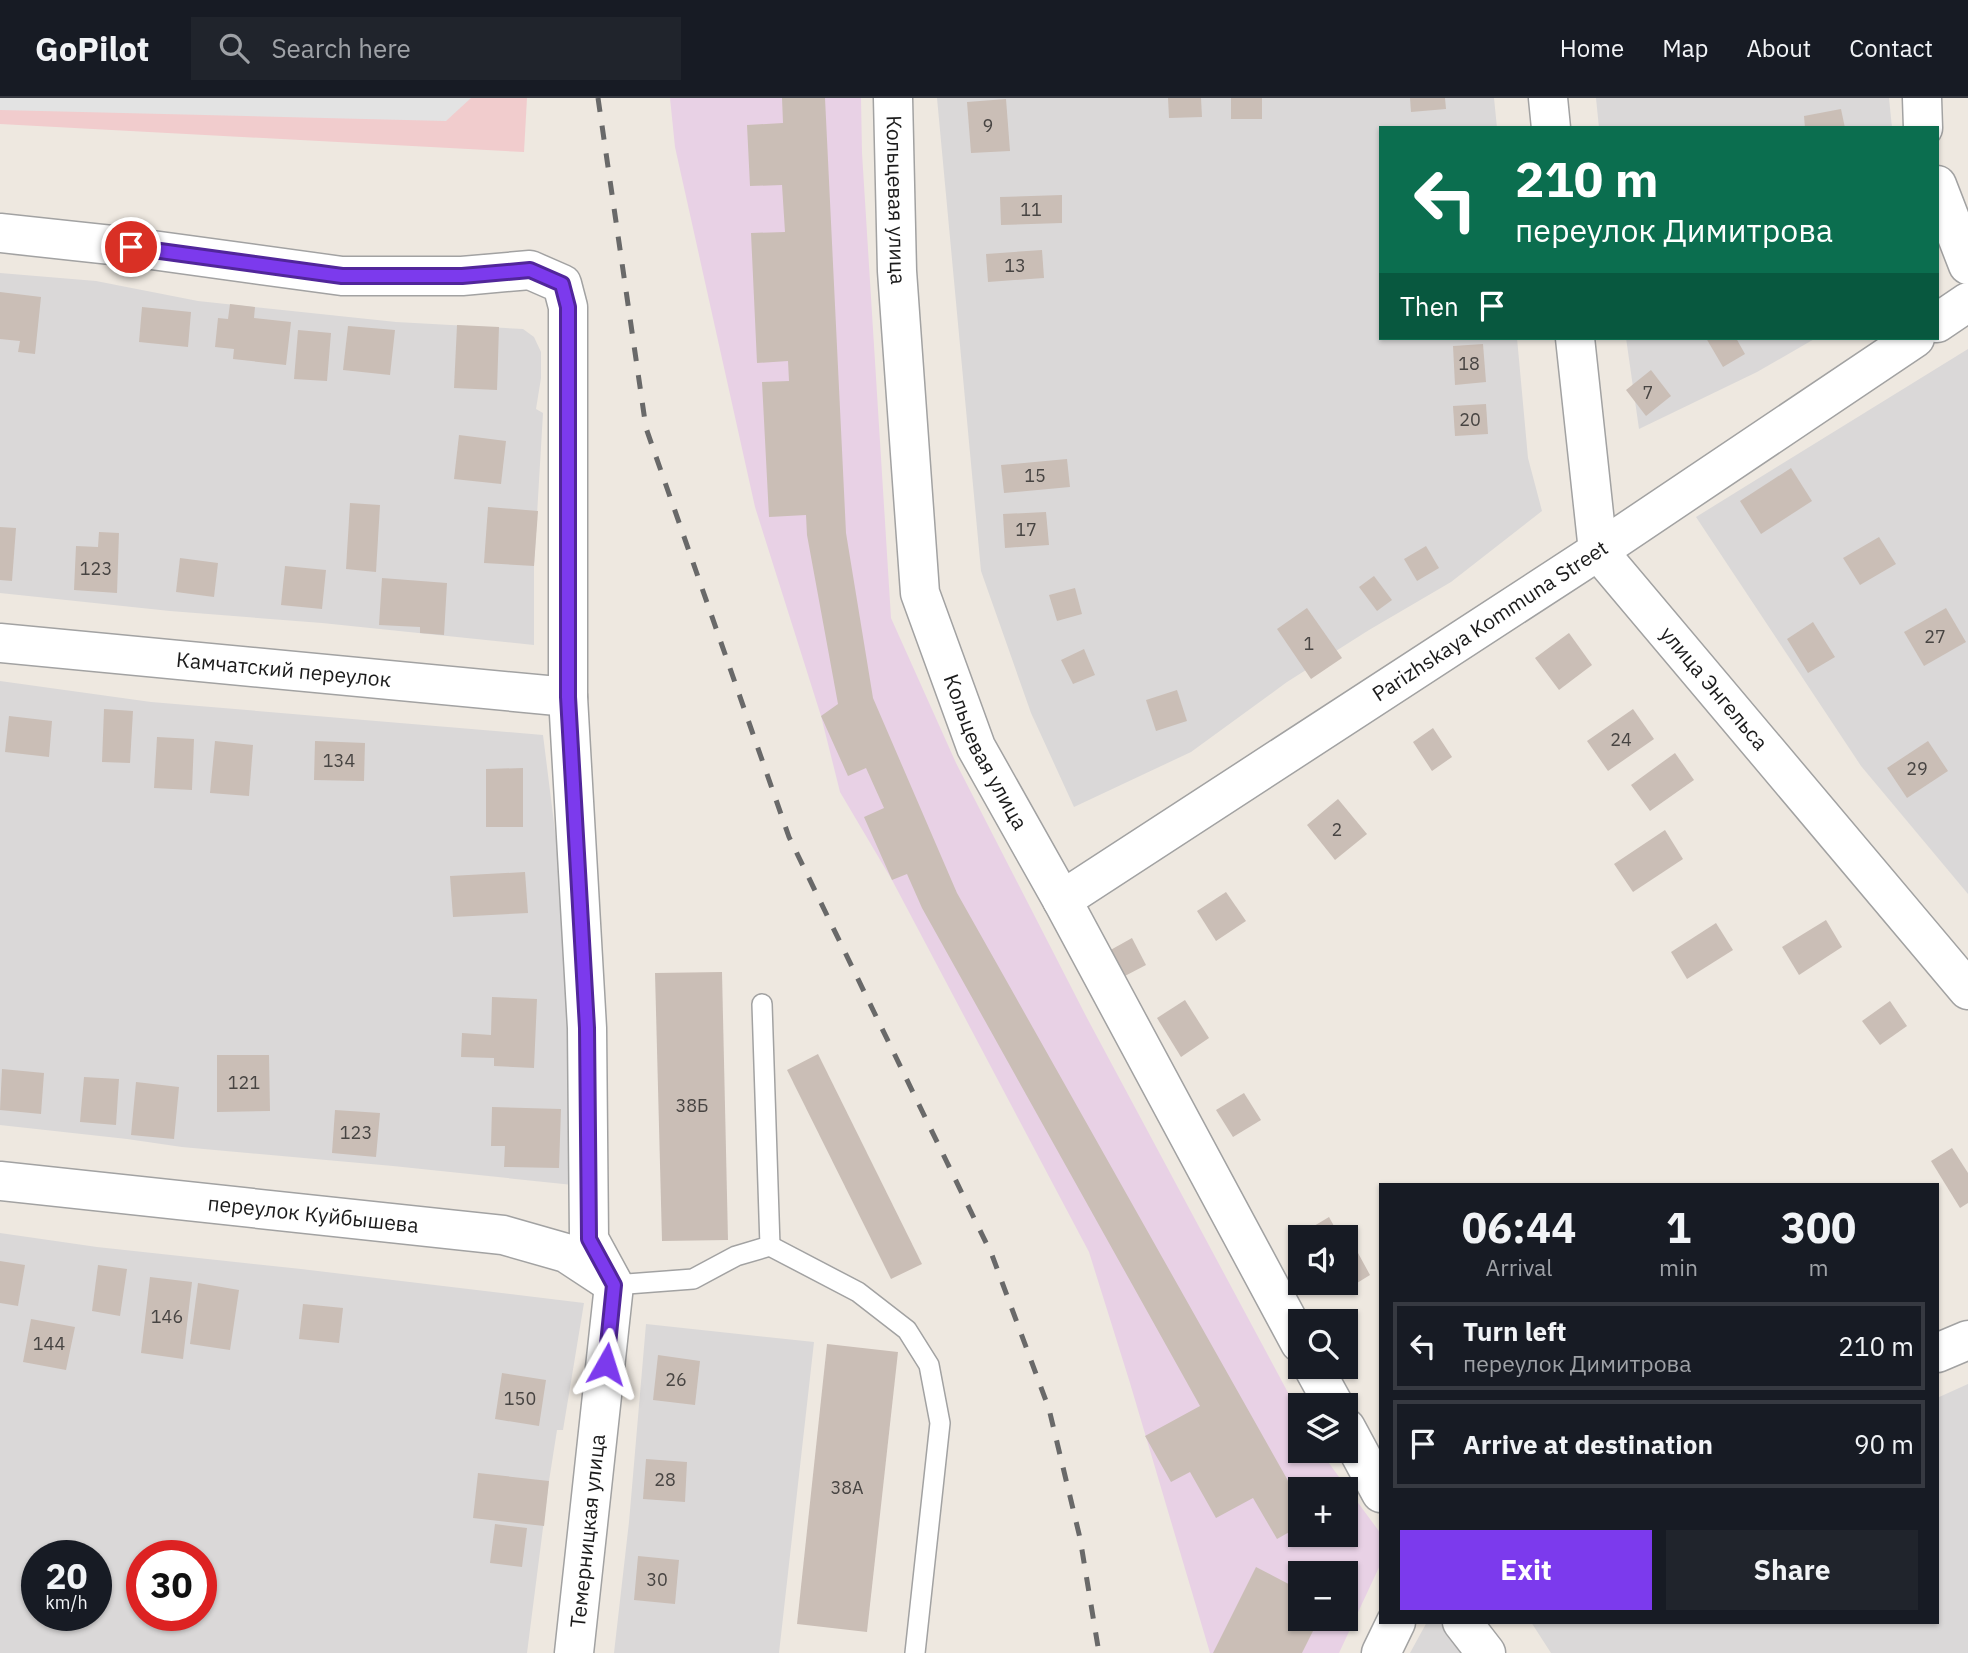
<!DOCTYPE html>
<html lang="en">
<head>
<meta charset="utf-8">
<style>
	body { margin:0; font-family:"IBM Plex Sans",sans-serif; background:#20242c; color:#f1f3f6; height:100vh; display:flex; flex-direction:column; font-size:26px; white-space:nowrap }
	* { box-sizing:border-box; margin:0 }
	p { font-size:23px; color:#9ea1a6 }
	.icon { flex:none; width:38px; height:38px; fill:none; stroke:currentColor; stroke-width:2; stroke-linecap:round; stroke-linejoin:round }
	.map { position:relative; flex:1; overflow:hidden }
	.side { position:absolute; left:1379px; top:1085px; width:560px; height:441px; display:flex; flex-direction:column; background:#171b24; border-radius:0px; box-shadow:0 2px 5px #0004 }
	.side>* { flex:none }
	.top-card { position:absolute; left:1379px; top:28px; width:560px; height:214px; border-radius:0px; box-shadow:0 2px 5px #0004; background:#0b6e4f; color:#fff; overflow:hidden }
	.tools { position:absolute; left:1288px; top:1127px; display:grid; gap:14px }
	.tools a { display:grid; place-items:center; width:70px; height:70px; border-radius:0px; background:#171b24; box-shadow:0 2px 5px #0004; font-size:35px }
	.speed { position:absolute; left:21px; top:1442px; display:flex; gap:14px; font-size:35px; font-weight:700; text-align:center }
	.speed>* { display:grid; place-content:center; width:91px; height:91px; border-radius:50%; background:#171b24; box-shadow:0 2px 5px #0004; line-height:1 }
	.speed small { font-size:18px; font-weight:400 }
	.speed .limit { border:10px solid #d22; background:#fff; color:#111 }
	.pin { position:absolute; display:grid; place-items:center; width:60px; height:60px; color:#fff; margin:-30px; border:4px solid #fff; border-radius:50%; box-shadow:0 2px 7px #0007 }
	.me { position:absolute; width:77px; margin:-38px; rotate:6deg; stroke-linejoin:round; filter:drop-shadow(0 0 5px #0008) }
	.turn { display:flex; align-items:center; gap:24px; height:147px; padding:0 21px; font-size:32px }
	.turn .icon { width:91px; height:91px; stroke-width:2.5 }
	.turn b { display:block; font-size:49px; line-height:60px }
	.then { display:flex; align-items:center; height:66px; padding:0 21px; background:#0003; gap:14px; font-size:26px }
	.eta { display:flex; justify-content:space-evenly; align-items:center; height:119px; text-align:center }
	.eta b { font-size:42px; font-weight:700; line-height:49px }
	.primary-button { display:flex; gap:14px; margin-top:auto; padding:14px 21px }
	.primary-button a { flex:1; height:80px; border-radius:0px; background:#7c3aed; color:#fff; font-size:28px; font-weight:700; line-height:80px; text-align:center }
	.primary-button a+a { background:#20242c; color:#f1f3f6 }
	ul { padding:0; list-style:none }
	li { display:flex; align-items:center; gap:21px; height:88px; margin:0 14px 10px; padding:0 7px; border:4px solid #363941; border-radius:0px }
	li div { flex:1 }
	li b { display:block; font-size:26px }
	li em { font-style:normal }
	header { display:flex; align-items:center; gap:42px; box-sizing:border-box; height:98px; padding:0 35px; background:#171b24; border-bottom:2px solid #363941 }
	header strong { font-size:33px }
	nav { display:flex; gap:38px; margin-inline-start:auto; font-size:24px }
	.search { width:490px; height:63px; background:#20242c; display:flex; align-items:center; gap:18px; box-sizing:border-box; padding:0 24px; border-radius:0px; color:#9ea1a6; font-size:26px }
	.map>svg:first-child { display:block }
	.residential { fill:#dad8d8; fill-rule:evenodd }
	.commercial { fill:#f1cccd }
	.industrial { fill:#e8d1e5; fill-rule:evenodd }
	.parking { fill:#e3e3e3 }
	.building { fill:#cabeb6 }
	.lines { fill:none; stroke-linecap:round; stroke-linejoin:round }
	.service-casing { stroke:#a2a2a2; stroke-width:22 }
	.minor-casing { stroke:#a2a2a2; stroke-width:41 }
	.service { stroke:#fff; stroke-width:19 }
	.minor { stroke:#fff; stroke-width:38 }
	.rail { stroke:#696969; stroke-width:5; stroke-dasharray:14 14; stroke-linecap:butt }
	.route-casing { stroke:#51269a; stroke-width:18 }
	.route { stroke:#7c3aed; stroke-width:12 }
	.labels { text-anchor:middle; stroke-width:5; stroke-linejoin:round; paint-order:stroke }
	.number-label { font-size:18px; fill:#474442 }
	.street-label { font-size:21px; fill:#1b1b1b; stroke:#fff }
</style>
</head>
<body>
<header>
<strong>GoPilot</strong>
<div class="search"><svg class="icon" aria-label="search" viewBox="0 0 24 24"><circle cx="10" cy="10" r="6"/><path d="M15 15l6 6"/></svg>Search here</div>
<nav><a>Home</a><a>Map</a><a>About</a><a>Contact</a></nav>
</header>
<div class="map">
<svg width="1968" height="1555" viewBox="0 0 1968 1555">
	<rect width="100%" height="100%" fill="#eee8e0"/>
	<g class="residential">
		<path d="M937,0H1494L1497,30H1381V240H1517L1528,360L1542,413L1451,484L1369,532L1287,584L1191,654L1074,709L1031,615L981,473Z"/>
		<path d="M1596,0H1889L1892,30H1599Z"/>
		<path d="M0,175L96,183L198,203L396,224L523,231L534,239L541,254V280L536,311L543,315L534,468V547L322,525L170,513L0,495Z"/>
		<path d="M1626,240H1816L1757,274L1639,331Z"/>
		<path d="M1968,251V796L1861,668L1696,419Z"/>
		<path d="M0,583L151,604L543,637L557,749L565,841L573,1087L393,1068L182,1049L127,1041L0,1027Z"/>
		<path d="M0,1135L97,1149L301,1171L584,1205L563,1332H557L549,1383L527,1555H0ZM37,1458H96V1517H37ZM142,1458H201V1517H142Z"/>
		<path d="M646,1226L814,1244L779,1555H614L629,1424Z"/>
		<path d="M1968,1286V1555H1551L1531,1524H1937V1300Z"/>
		<path d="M1427,1524H1447L1470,1555H1410Z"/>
	</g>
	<path class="commercial" d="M0,0H527L524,54L0,26Z"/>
	<path class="industrial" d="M670,0H861L862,55L891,520L956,665L1087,920L1300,1317V1353H1320L1381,1436V1465L1339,1555H1210L1130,1285L1089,1154L892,782L840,694L821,618L755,409L675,49ZM1300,1391H1346V1437H1300ZM1300,1475H1346V1521H1300Z"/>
	<path class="parking" d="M0,0H471L446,23L0,12Z"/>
	<g class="building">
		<path d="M782,0H825L846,435L873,600L957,795L1300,1404V1428L1277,1441L1253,1400L1216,1420L1190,1374L1171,1384L1145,1338L1200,1308L922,810L907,776L892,782L864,719L884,710L866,670L848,678L821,618L838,606L807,437L806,417L769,419L762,284L789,283L788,263L757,265L751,135L785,134L782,87L750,88L747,27L783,25Z"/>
		<path d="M1168,0H1201L1202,19L1169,20Z"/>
		<rect x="1231" y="0" width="31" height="21"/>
		<path d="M1410,0H1445L1446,11L1411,14Z"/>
		<path d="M1006,1L1010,53L971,55L967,4Z"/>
		<path d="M1841,11L1845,30H1805L1804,18Z"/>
		<path d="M1062,97V125L1001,127L1000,99Z"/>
		<path d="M1042,152L1044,180L988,184L986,156Z"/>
		<path d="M0,194L41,199L35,256L18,254L20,243L0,241Z"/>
		<path d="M230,206L255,209L254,220L291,224L286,267L233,261L234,251L215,249L218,220L228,221Z"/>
		<path d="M142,209L191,214L188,249L139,244Z"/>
		<path d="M457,227L499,229L497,292L454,290Z"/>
		<path d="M348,228L395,232L390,277L343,272Z"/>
		<path d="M298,232L331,235L327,283L294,281Z"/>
		<path d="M1706,240H1736L1745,256L1723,269Z"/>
		<path d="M1483,246L1486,284L1455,287L1453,248Z"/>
		<path d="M1651,272L1671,298L1646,318L1626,292Z"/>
		<path d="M1486,306L1488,336L1455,338L1453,308Z"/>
		<path d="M459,337L506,343L501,386L454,381Z"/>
		<path d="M1067,361L1070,389L1004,395L1001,367Z"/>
		<path d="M1791,370L1812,403L1761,436L1740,403Z"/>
		<path d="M350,405L380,407L376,474L346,471Z"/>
		<path d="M488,409L538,413L534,468L484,465Z"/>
		<path d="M1046,414L1049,447L1005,450L1003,416Z"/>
		<path d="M0,429L16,430L12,483L0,482Z"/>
		<path d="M99,434L119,435L117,495L74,492L76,448L98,449Z"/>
		<path d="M1879,439L1896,466L1860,487L1843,460Z"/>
		<path d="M1426,448L1439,470L1417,483L1404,461Z"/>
		<path d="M180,460L218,465L214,499L176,494Z"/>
		<path d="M285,468L326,472L322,511L281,507Z"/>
		<path d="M1374,478L1392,502L1377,513L1359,489Z"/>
		<path d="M382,480L447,485L444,537L420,535V529L379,527Z"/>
		<path d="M1075,490L1082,516L1057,523L1049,497Z"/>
		<path d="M1307,510L1342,560L1311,581L1277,531Z"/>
		<path d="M1946,510L1966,544L1924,568L1904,534Z"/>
		<path d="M1813,524L1835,559L1808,575L1787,541Z"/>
		<path d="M1569,535L1592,567L1559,592L1535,560Z"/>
		<path d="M1084,551L1095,577L1073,586L1061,562Z"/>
		<path d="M1177,592L1187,623L1156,633L1146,602Z"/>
		<path d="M104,611L133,613L130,665L102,664Z"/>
		<path d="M1633,611L1654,641L1608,673L1587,643Z"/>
		<path d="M9,618L52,623L49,659L5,654Z"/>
		<path d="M1433,630L1452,659L1432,673L1413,644Z"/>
		<path d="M157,639L194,641L192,692L154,690Z"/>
		<path d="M215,643L253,647L249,698L210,695Z"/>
		<path d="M315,643L365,645L364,683L314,682Z"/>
		<path d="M1928,643L1948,673L1907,700L1887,670Z"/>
		<path d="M1675,655L1694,682L1650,713L1631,687Z"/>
		<path d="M523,670V729H486V671Z"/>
		<path d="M1338,701L1367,736L1335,762L1307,727Z"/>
		<path d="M1665,732L1683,761L1633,794L1614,766Z"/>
		<path d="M525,774L528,815L453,819L450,778Z"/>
		<path d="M1226,794L1246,823L1216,843L1197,813Z"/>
		<path d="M1826,822L1842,849L1799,877L1782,849Z"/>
		<path d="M1716,825L1733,852L1687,881L1671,854Z"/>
		<path d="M1132,840L1146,867L1121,880L1107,854Z"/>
		<path d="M722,874L728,1142L662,1143L655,875Z"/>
		<path d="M492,899L537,901L534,970L494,968V960L461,959L462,935L491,937Z"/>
		<path d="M1185,902L1209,940L1181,959L1157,920Z"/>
		<path d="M1890,903L1907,928L1880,947L1862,923Z"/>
		<path d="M818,956L922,1166L891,1181L787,972Z"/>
		<path d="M217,957H269L270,1013L217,1014Z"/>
		<path d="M2,971L44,975L41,1016L0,1012Z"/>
		<path d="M84,979L119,981L116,1027L80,1024Z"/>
		<path d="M136,984L179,989L174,1041L131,1037Z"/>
		<path d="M1244,995L1261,1022L1233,1039L1216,1012Z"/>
		<path d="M492,1009L561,1011L559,1070L504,1069L505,1048H491Z"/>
		<path d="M335,1012L380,1015L376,1059L332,1055Z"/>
		<path d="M1952,1050L1968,1075V1105L1960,1110L1931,1063Z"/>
		<path d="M1329,1119L1340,1139H1307L1304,1134Z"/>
		<path d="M1358,1155L1370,1177L1344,1193L1339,1185H1346V1163Z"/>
		<path d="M0,1163L25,1167L18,1208L0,1205Z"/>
		<path d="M98,1167L127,1171L120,1218L92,1213Z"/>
		<path d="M150,1179L192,1184L183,1261L141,1255Z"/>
		<path d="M198,1185L239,1192L230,1252L190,1246Z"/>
		<path d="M303,1206L343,1210L339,1245L299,1241Z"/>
		<path d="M31,1221L75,1229L66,1272L23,1264Z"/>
		<path d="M827,1246L898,1254L867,1534L797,1526Z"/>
		<path d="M658,1257L700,1263L695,1307L653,1302Z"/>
		<path d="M502,1275L546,1282L539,1328L495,1321Z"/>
		<path d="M646,1361L687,1364L685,1404L643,1401Z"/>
		<path d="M478,1375L549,1383L544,1428L473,1420Z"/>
		<path d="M495,1426L527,1430L522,1469L490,1465Z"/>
		<path d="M638,1458L679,1462L675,1506L634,1502Z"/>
		<path d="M1256,1469L1300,1492V1521H1319L1302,1555H1213Z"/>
	</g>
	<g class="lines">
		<g class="service-casing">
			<g id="service">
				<path d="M770,1148L858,1194L907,1232L929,1267L940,1325L915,1555"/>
				<path d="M614,1187L693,1181L736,1158L770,1148L762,906"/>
			</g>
		</g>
		<g class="minor-casing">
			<g id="minor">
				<path id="s1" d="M893,0L897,173L920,495L976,649L1062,802L1300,1245"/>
				<path d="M1548,0L1551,30"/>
				<path d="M1922,0L1923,30"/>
				<path d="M1937,87L1968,167"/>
				<path d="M0,135L130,149L342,178H462L530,172L562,186L568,209V599L587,930L589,1141L614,1187L574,1555"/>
				<path d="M1937,225L1968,204"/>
				<path id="s2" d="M1575,240L1598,453L1968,892"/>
				<path id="s3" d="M0,545L568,599"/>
				<path id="s4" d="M1062,802L1598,453L1915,240"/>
				<path id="s5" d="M0,1083L503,1137L566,1155L610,1184"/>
				<path d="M1937,1255L1968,1242"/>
				<path d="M1313,1269L1334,1307"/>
				<path d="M1346,1330L1381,1395"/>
				<path d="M1462,1524L1486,1555"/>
				<path d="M1381,1555L1396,1524"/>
			</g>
		</g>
		<use href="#service" class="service"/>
		<use href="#minor" class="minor"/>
		<path class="rail" d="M598,0L646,330L789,739L992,1157L1049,1311L1080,1440L1099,1555"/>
	</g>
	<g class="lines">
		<g class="route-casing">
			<path id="route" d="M131,149L342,178H462L530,172L562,186L568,209V599L587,930L589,1141L614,1187L606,1266"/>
		</g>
		<use href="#route" class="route"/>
	</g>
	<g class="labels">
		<g class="number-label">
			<text x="988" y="34">9</text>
			<text x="1031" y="118">11</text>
			<text x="1015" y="174">13</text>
			<text x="1469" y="272">18</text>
			<text x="1648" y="301">7</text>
			<text x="1470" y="328">20</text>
			<text x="1035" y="384">15</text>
			<text x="1026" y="438">17</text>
			<text x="96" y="477">123</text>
			<text x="1935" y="545">27</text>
			<text x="1309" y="552">1</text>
			<text x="1621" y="648">24</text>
			<text x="339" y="669">134</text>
			<text x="1917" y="677">29</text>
			<text x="1337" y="738">2</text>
			<text x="244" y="991">121</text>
			<text x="692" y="1014">38Б</text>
			<text x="356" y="1041">123</text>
			<text x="167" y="1225">146</text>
			<text x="49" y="1252">144</text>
			<text x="676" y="1288">26</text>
			<text x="520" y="1307">150</text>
			<text x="665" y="1388">28</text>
			<text x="847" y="1396">38А</text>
			<text x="657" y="1488">30</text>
		</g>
		<g class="street-label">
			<text dy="7" stroke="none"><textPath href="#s1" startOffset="102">Кольцевая улица</textPath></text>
			<text dy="7" stroke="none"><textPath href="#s4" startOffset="511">Parizhskaya Kommuna Street</textPath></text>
			<text dy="7" stroke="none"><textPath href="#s3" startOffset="285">Камчатский переулок</textPath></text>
			<text dy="7" stroke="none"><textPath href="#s2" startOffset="394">улица Энгельса</textPath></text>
			<text dy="7" stroke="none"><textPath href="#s1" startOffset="668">Кольцевая улица</textPath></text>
			<text dy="7" stroke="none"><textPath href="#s5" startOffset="315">переулок Куйбышева</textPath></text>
			<text transform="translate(588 1433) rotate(-84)" y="7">Темерницкая улица</text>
		</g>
	</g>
</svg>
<div class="tools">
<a><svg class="icon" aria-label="sound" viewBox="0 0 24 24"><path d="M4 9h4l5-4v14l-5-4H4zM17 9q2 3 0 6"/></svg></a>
<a><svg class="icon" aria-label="search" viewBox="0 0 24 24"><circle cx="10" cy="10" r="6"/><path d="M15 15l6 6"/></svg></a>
<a><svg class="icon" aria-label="layers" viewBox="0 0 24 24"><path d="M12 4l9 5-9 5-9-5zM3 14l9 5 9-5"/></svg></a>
<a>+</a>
<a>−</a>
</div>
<div class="speed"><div>20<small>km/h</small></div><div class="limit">30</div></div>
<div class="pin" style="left:131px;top:149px;background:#d93025"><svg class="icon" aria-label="arrive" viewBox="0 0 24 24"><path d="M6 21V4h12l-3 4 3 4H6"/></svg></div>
<svg class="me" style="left:606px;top:1266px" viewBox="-20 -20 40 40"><path d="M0-17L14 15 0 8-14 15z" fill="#7c3aed" stroke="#fff" stroke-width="4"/></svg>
<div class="top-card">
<div class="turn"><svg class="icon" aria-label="left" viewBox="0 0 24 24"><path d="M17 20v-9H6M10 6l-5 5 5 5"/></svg><div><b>210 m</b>переулок Димитрова</div></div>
<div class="then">Then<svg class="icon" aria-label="arrive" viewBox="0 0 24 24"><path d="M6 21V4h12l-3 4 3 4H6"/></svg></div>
</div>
<section class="side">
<div class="eta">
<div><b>06:44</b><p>Arrival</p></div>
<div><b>1</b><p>min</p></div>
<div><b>300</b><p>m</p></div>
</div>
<ul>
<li><svg class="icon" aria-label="left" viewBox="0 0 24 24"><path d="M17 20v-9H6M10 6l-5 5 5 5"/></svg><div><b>Turn left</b><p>переулок Димитрова</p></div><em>210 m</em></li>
<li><svg class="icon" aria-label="arrive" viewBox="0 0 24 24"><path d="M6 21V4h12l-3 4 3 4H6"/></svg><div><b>Arrive at destination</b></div><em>90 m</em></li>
</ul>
<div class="primary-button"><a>Exit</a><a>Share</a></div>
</section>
</div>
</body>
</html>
